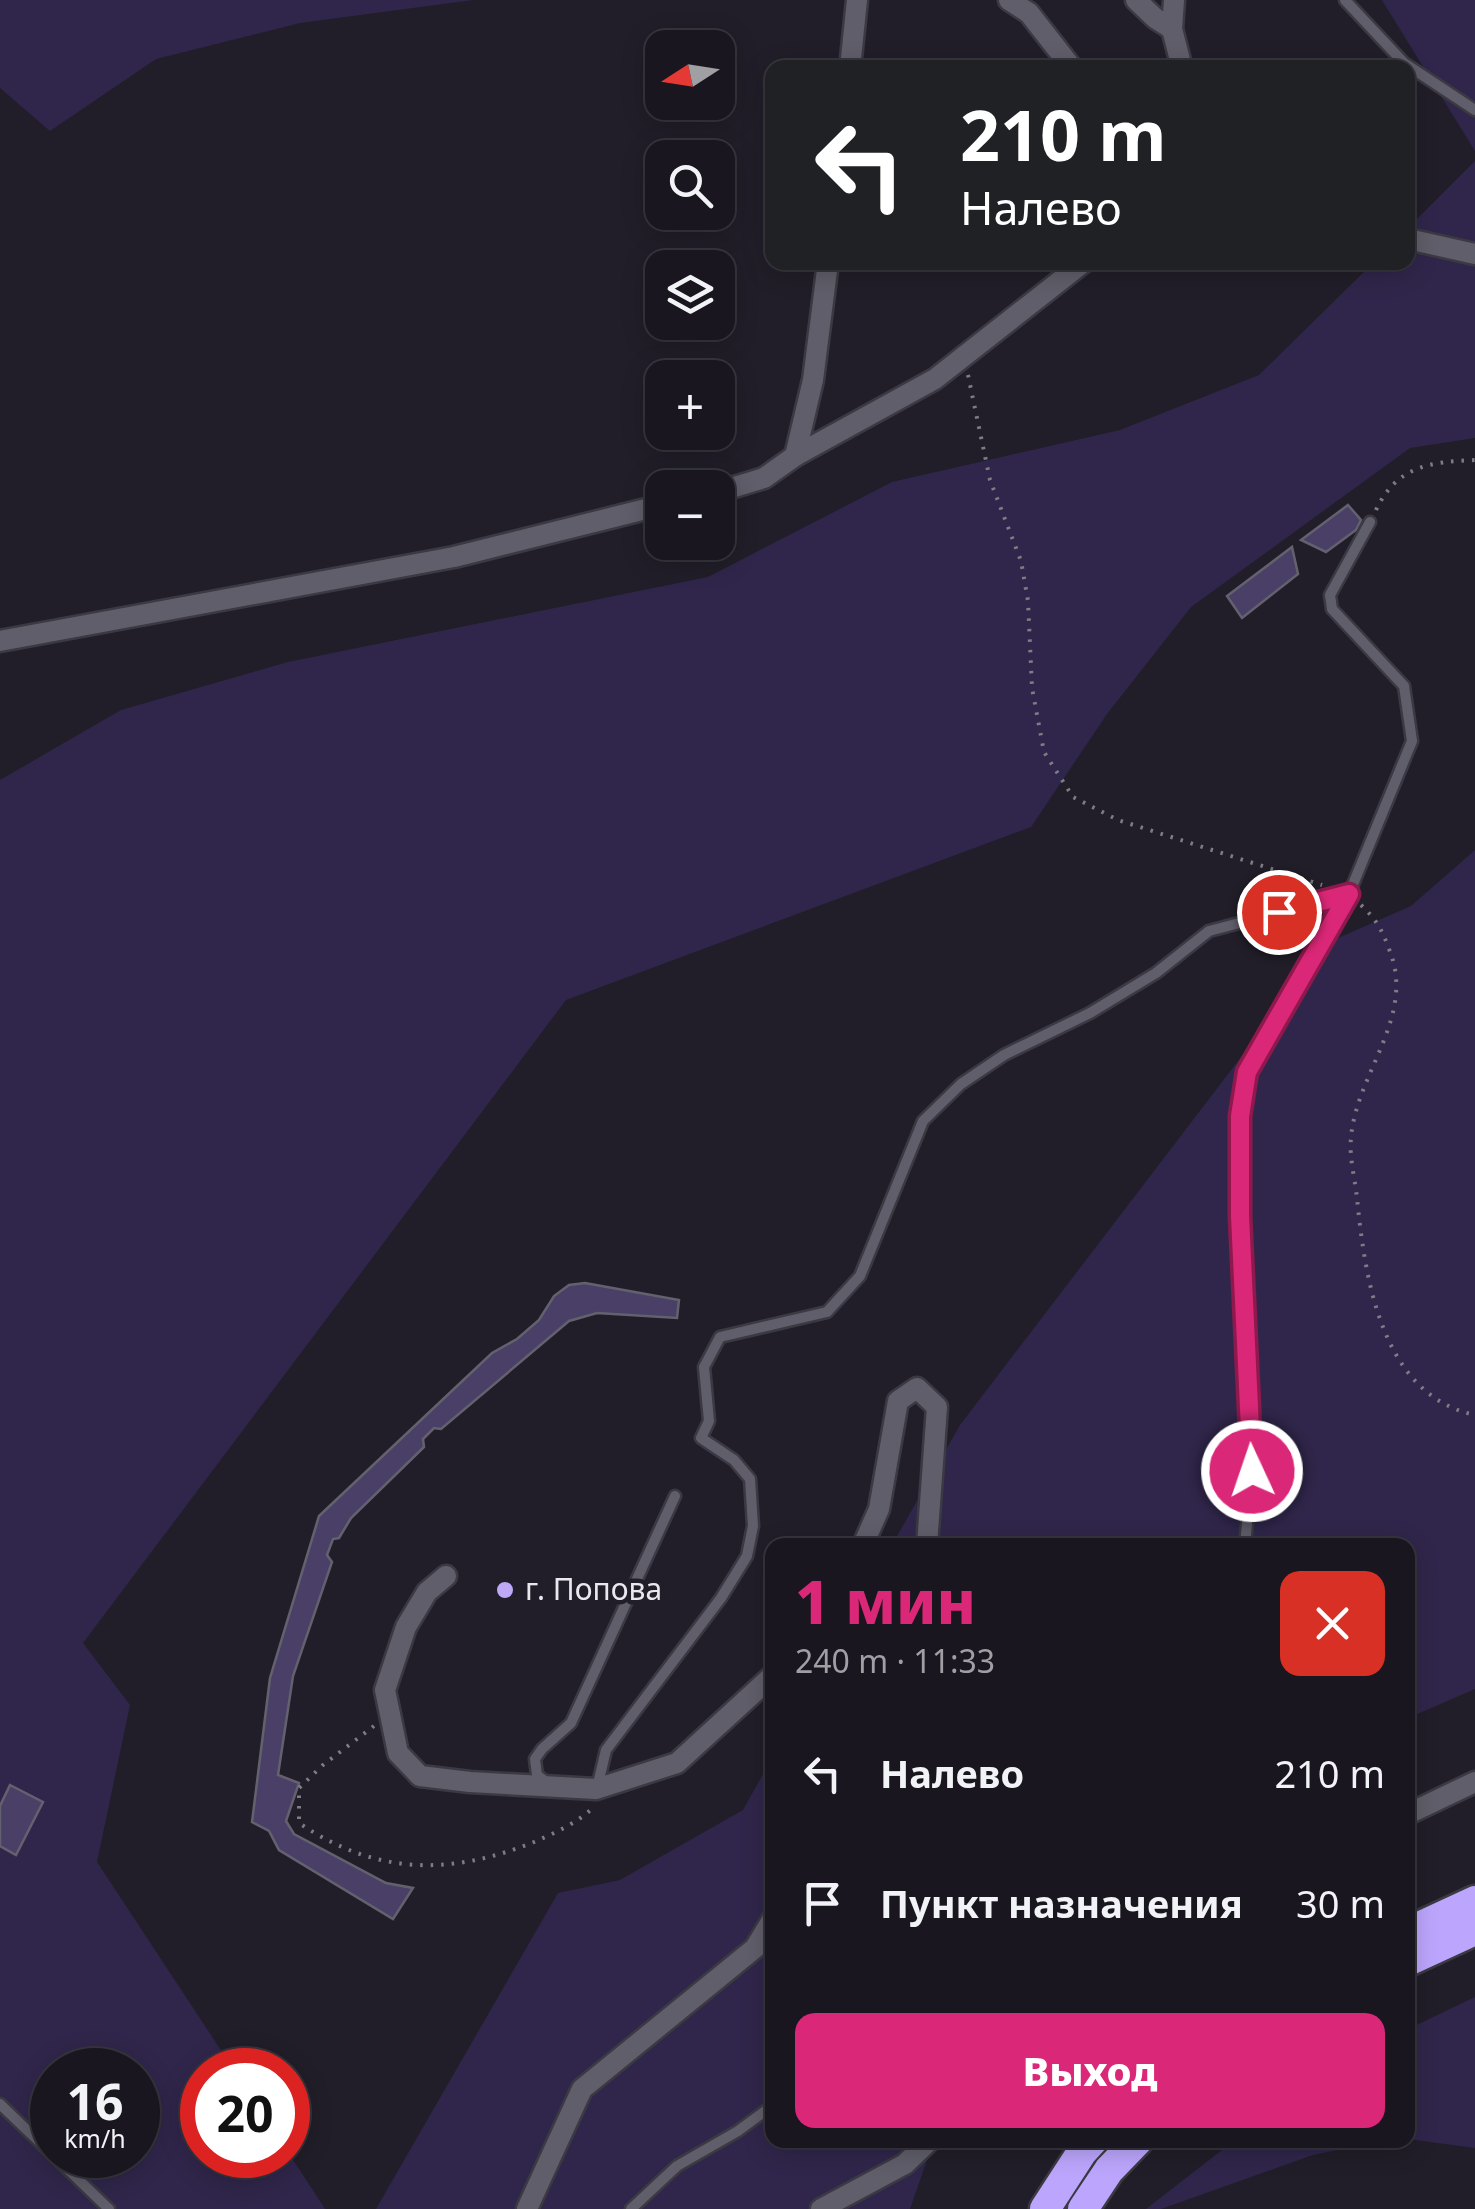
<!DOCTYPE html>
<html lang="ru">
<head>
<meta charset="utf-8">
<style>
	body { margin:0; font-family:"Noto Sans",sans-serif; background:#26232c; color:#f1f3f6; height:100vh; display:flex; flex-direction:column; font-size:38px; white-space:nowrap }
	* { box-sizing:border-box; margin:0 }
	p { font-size:32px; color:#9f9fa4 }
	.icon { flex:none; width:55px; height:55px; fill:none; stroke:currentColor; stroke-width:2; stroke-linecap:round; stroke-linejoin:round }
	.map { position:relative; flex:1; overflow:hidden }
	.sheet { position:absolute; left:765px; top:1538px; width:650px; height:610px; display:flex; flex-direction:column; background:#19161f; border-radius:20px; box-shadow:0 5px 25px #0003,0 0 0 2px #37353d }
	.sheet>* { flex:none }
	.banner { position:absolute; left:765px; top:60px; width:650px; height:210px; border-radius:20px; box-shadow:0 5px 25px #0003,0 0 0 2px #37353d; background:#202124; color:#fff; overflow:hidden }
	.needle { width:65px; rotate:258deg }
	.tools { position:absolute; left:645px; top:30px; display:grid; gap:20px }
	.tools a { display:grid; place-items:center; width:90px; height:90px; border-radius:20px; background:#19161f; box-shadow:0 5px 25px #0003,0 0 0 2px #37353d; font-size:50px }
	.speed { position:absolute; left:30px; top:2048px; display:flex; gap:20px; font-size:50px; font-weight:700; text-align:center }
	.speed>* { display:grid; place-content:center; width:130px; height:130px; border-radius:50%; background:#19161f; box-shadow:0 5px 25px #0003,0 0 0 2px #37353d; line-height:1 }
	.speed small { font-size:25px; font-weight:400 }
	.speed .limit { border:15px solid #d22; background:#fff; color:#111 }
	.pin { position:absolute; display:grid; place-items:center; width:85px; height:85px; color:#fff; margin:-42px; border:5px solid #fff; border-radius:50%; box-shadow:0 2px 10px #0007 }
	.me { position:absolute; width:110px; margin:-55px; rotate:357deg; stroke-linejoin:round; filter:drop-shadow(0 0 8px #0008) }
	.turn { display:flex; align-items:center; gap:35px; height:210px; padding:0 30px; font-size:45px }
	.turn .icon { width:130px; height:130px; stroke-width:2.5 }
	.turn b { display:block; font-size:70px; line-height:85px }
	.round { display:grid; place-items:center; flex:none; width:105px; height:105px; border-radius:20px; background:#26232c }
	.overview { display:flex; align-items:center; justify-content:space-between; height:170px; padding:0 30px }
	h1 { font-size:60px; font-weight:800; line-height:75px; color:#db2777 }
	.cta { display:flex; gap:20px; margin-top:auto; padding:20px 30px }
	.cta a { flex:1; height:115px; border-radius:20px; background:#db2777; color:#fff; font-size:40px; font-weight:800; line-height:115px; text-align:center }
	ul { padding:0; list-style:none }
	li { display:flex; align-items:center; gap:30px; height:130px; padding:0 30px }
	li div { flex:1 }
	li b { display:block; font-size:38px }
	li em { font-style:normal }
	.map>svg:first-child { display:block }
	.green { fill:#30264b; fill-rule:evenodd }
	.building { fill:#4a3f67; stroke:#64616e; stroke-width:2.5 }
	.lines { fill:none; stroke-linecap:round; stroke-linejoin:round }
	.lane-casing { stroke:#3b3942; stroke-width:15 }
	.street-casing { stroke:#3b3942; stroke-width:25 }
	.highway-casing { stroke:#3b3942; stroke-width:35 }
	.path { stroke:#7e7c85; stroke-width:4; stroke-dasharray:2.5 8; stroke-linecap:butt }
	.lane { stroke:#605e6a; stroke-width:10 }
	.street { stroke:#605e6a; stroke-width:20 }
	.highway { stroke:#bca6fd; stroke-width:30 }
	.route-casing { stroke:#8e194d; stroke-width:25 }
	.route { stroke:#db2777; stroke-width:18 }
	.poi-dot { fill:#bda9f5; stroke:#211e29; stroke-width:4 }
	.labels { text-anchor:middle; stroke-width:9; stroke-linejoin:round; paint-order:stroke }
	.poi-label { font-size:30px; fill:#e9e8ef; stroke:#211e29; text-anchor:start }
</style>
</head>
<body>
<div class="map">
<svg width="1475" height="2209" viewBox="0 0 1475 2209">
	<rect width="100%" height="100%" fill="#211e29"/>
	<g class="green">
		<path d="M0,0H473L300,23L156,59L50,131L0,88Z"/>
		<path d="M1382,0H1475V151Z"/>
		<path d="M1475,161V438L1410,448L1191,607L1107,714L1031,827L566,1000L83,1643L130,1705L97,1862L234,2070H202V2155H288V2152L325,2209H0V780L121,710L288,662L708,577L892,482L1120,430L1259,375L1373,263L1408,262V228ZM52,2070H138V2155H52Z"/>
		<path d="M1475,850V1689L1408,1718V1545H892L960,1425L1329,942L1411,906Z"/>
		<path d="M772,1758V2140H934L910,2209H376L558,1893L620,1880L743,1810Z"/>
		<path d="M1475,1997V2148L1408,2139V2029Z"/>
		<path d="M1235,2140H1385L1313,2155L1161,2209H1146Z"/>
	</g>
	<g class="building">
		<path d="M1348,505L1361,520L1356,530L1326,552L1301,540Z"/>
		<path d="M1292,547L1298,574L1242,618L1227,596Z"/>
		<path d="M585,1283L679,1300L677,1318L597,1313L569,1321L441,1429L434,1428L423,1439L424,1447L351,1518L339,1538L333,1539L327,1555L332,1562L293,1676L278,1775L299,1783L286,1821L294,1834L386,1883L413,1888L393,1919L279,1850L269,1831L252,1822L270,1678L319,1516L492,1353L517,1339L539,1320L554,1296L569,1285Z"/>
		<path d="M10,1785L43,1802L16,1855L0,1846V1806Z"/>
	</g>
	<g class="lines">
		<g class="lane-casing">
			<g id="lane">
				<path d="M1345,0L1404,63L1475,110"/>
				<path d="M1245,1545L1252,1471L1240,1216V1116L1247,1072L1349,894"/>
				<path d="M546,1782L537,1775L535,1759L542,1749L571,1723L675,1496"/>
				<path d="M597,1788L606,1750L721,1598L747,1556L753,1526L750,1479L734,1460L701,1438L709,1421L704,1367L720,1337L827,1312L860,1276L923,1121L961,1084L1004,1055L1090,1013L1156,973L1209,931L1349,894L1412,741L1404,686L1332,609L1330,595L1370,522"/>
				<path d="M0,2104L52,2154"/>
				<path d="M53,2155L109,2209"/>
				<path d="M631,2209L677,2166L738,2131L772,2106"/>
			</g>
		</g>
		<g class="street-casing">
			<g id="street">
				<path d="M1009,0L1029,13L1072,68"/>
				<path d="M1136,0L1155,18L1172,29"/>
				<path d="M1174,0L1172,29L1182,68"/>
				<path d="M850,68L857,0"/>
				<path d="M1408,239L1475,254"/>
				<path d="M795,456L935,379L1084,262"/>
				<path d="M718,492L764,478L795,456L813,380L828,262"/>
				<path d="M0,641L454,557L662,505"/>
				<path d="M863,1545L879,1509L898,1401L917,1388L937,1407L927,1545"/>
				<path d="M446,1576L427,1592L406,1627L385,1690L398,1753L420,1776L470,1782L596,1789L677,1763L772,1676"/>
				<path d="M1408,1814L1475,1782"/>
				<path d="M527,2209L582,2089L755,1948L772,1920"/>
				<path d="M821,2209L905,2164L930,2140"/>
			</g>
		</g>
		<g class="highway-casing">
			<g id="highway">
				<path d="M1408,1932L1475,1901"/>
				<path d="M1408,1961L1475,1930"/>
				<path d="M1045,2209L1082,2152L1093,2140"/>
				<path d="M1083,2209L1109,2170L1138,2140"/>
			</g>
		</g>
		<g class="path">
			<path d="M968,375L990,480L1021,561L1028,601L1032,688L1044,752L1073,797L1118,820L1322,885"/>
			<path d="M1376,510C1397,466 1429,462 1475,460"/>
			<path d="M1361,905C1376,919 1382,930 1389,949C1417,1016 1356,1073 1351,1138C1349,1157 1355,1179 1357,1198C1365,1278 1381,1395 1475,1415"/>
			<path d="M374,1726L323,1765L299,1788V1823C376,1875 449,1876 534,1842C555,1833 577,1823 594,1807"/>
		</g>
		<use href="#lane" class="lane"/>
		<use href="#street" class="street"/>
		<use href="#highway" class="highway"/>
	</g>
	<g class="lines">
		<g class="route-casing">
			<path id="route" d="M1252,1471L1240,1216V1116L1247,1072L1349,894L1279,912"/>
		</g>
		<use href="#route" class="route"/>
	</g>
	<circle class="poi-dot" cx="505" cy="1590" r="10"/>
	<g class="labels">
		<g class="poi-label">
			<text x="525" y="1600">г. Попова</text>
		</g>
	</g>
</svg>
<div class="tools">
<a><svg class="needle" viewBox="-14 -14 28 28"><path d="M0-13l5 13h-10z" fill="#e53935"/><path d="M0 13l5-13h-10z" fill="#9f9fa4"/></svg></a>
<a><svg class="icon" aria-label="search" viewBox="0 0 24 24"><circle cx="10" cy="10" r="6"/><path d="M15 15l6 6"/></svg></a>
<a><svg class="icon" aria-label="layers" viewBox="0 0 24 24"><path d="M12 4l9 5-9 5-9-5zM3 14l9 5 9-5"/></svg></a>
<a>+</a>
<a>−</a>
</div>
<div class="speed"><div>16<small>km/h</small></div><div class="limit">20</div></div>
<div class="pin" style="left:1279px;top:912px;background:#d93025"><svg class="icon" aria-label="arrive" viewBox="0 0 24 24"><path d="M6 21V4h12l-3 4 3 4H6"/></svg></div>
<svg class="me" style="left:1252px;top:1471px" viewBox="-20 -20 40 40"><circle r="17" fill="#db2777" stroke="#fff" stroke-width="3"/><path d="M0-11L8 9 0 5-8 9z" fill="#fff"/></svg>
<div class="banner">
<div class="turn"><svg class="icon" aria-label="left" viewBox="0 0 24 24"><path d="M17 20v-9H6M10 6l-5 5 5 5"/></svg><div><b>210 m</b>Налево</div></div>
</div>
<section class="sheet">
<div class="overview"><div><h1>1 мин</h1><p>240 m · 11:33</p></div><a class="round" style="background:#d93025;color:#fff"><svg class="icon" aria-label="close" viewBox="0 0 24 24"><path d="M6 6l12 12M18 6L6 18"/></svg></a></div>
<ul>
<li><svg class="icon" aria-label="left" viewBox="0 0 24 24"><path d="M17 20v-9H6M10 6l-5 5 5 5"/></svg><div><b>Налево</b></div><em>210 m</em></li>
<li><svg class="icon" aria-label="arrive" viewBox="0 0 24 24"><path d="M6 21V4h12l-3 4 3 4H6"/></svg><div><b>Пункт назначения</b></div><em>30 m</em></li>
</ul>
<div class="cta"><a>Выход</a></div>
</section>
</div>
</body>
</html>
